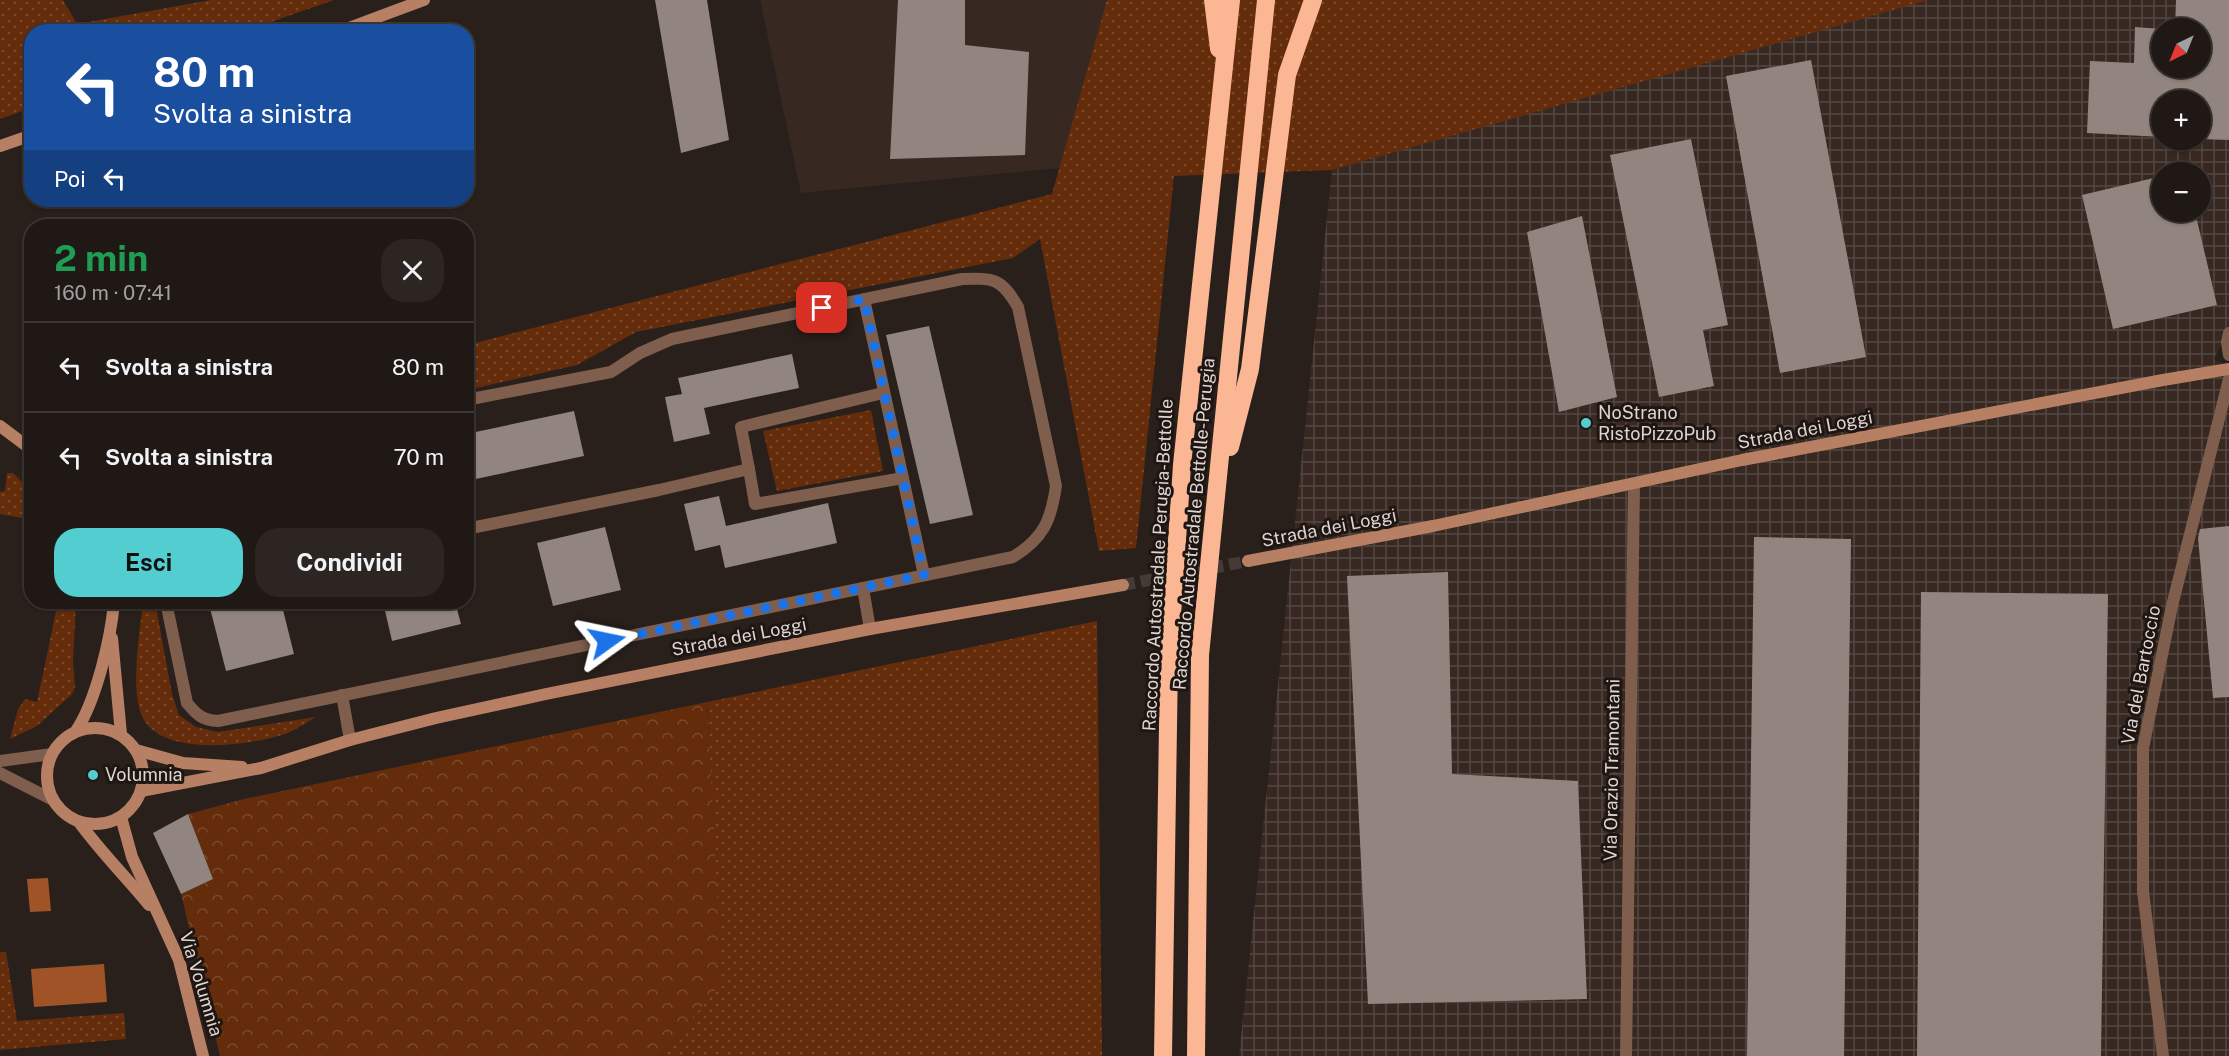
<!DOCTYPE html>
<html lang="it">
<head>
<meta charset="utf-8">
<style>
	body { margin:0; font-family:"Public Sans",sans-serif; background:#2c2522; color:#f1f3f6; height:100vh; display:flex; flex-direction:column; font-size:22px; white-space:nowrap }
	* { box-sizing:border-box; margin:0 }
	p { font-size:20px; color:#a1a0a0 }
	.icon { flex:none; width:33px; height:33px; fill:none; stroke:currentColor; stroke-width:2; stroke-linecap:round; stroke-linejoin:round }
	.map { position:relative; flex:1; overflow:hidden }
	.drawer { position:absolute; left:24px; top:219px; width:450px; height:390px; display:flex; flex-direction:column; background:#1f1814; border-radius:24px; box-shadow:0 2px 4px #0004,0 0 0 2px #3c3734 }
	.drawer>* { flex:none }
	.guide { position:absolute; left:24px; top:24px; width:450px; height:183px; border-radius:24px; box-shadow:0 2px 4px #0004,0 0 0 2px #3c3734; background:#1a4fa0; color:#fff; overflow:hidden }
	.needle { width:39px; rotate:223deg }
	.fabs { position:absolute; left:2151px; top:18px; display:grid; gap:12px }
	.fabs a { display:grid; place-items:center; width:60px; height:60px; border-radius:50%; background:#1f1814; box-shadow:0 2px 4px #0004,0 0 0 2px #3c3734; font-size:30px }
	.pin { position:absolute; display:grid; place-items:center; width:51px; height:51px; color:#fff; margin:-26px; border-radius:12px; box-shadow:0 3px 9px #0006 }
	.me { position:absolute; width:66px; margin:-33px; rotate:78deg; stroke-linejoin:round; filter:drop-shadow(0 0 4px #0008) }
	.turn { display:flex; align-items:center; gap:21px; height:126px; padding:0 30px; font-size:27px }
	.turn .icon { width:78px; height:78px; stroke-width:2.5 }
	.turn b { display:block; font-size:42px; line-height:51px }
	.then { display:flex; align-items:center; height:57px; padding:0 30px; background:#0003; gap:12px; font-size:22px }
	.round { display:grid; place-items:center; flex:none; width:63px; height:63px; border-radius:24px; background:#2c2522 }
	.head { display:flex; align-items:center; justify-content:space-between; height:102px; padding:0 30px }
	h1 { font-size:36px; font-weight:700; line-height:45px; color:#1e9e55 }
	.button { display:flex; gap:12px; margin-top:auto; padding:12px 30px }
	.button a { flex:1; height:69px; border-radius:24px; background:#52cdd0; color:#111; font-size:24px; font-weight:700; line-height:69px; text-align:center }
	.button a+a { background:#2c2522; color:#f1f3f6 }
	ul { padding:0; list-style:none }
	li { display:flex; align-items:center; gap:18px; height:90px; padding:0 30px; border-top:2px solid #3c3734 }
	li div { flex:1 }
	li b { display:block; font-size:22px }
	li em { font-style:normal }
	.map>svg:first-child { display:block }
	.built { fill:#372821 }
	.industrial { fill:url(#industrial-grid); fill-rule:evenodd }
	.grass { fill:url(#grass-dots) }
	.forest { fill:url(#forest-crowns) }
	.water { fill:#a15328 }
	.building { fill:#92857f }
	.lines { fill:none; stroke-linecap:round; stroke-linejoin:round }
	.secondary-tunnel { stroke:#443b37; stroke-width:12; stroke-dasharray:12 6; stroke-linecap:butt }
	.lane { stroke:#805e4d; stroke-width:12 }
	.street { stroke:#805e4d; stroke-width:12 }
	.secondary { stroke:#b77f63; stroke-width:12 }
	.highway { stroke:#fbb693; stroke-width:18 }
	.route { stroke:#1a73e8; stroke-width:10; stroke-dasharray:0 18 }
	.poi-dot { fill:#52cdd0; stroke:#1f1612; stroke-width:2 }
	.labels { text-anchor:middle; stroke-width:6; stroke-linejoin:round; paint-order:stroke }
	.poi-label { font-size:18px; fill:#ddd6d3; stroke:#1f1612; text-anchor:start }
	.street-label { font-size:18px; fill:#ddd6d3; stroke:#1f1612 }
</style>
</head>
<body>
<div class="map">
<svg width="2229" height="1056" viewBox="0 0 2229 1056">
	<defs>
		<pattern id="industrial-grid" width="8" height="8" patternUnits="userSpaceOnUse" patternTransform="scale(1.5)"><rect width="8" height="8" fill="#372821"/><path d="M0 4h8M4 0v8" fill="none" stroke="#544640"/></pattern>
		<pattern id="grass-dots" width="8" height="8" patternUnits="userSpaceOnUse" patternTransform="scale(1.5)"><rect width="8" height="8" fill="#642c0a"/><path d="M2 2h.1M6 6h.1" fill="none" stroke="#7a4a2d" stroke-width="1.8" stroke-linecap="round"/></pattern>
		<pattern id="forest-crowns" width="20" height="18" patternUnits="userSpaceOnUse" patternTransform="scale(1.5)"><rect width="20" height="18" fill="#642c0a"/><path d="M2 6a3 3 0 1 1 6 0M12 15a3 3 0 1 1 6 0" fill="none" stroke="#7a4a2d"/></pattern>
	</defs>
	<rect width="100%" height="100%" fill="#29201b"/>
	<path class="built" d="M760,0H1107L1060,168L801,193Z"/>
	<path class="industrial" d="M1918,0H2229V328L2214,359L2229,367V1056H1239L1332,170ZM2162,28H2200V68H2162ZM2162,100H2200V140H2162ZM2162,172H2200V212H2162Z"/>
	<g class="grass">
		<path d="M0,0H63L77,24L211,0H334L245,31L32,32L31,108L0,119Z"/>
		<path d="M1107,0H1928L1332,170L1174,176L1136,548L1099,551L1040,239L1013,258L636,332L577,365L467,390V345L1052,194Z"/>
		<path d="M871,410L883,471L777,491L763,431Z"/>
		<path d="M7,473H13L31,491V543L24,539L27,519L0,514V492L5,491Z"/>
		<path d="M58,602H76L73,661L75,687L72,694L37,726L10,739L18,709L25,699L37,702Z"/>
		<path d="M143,602H155L172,694L179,715L196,727L218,732L316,717C307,722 297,729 288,733C253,745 161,759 142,716C130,690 140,631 143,602Z"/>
		<path d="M1097,621L1102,1056H661L721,982L707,702Z"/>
		<path d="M0,952H6L17,1021L124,1013L126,1039L0,1050Z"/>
	</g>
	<path class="forest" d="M707,702L722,982L661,1056H220L181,894L213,879L188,814L244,799Z"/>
	<g class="water">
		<path d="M48,878L51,911L30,912L27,879Z"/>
		<path d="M104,964L107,1002L34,1007L31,969Z"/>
	</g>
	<g class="building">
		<path d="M655,0H707L729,140L681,153Z"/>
		<path d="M898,0H965V45L1029,52L1025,155L890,159Z"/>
		<path d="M2176,0H2229V140L2200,139V100H2162V137L2087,133L2090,61L2134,63L2135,27L2162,29V68H2200V28H2175Z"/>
		<path d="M1811,60L1866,357L1780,373L1726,76Z"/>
		<path d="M1691,139L1728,325L1703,330L1714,386L1659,397L1610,155Z"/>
		<path d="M2162,176V212H2195L2217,305L2113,329L2082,195Z"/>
		<path d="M1582,216L1617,397L1559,412L1527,232Z"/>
		<path d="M929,326L973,515L930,524L886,335Z"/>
		<path d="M792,354L799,388L704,408L710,434L674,442L665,397L682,394L678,378Z"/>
		<path d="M574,411L584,456L466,481V434Z"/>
		<path d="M719,496L726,526L828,503L837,543L725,568L720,545L695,551L684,504Z"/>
		<path d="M2229,526V697L2213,698L2198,538L2200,529Z"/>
		<path d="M605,527L621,590L553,606L537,543Z"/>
		<path d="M1754,537L1851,539L1844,1056H1747Z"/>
		<path d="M1448,572L1452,774L1578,781L1587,999L1368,1004L1347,576Z"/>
		<path d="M1921,592L2108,594L2101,1056H1917Z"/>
		<path d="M235,602H281L294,654L226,671L210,608Z"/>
		<path d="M383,602H455L461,624L392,641Z"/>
		<path d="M188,814L213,879L181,894L153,833Z"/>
	</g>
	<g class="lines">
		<path class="secondary-tunnel" d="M1123,585L1248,561"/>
		<g class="lane">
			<path d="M863,588L870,629"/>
			<path d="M166,602L187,703C197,715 202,720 218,721L1013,557C1044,538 1051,520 1056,486L1018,307C1001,278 994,278 962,279L672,339L640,353L611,372L466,400"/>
			<path d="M342,695L350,740"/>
		</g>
		<g class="street">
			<path d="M864,299L924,575"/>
			<path d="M2229,333L2227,342L2229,355"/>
			<path d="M749,469L741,427L883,393"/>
			<path d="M466,529L659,490L749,469L755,504L903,478"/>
			<path d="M0,761L52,754"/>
			<path d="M0,773L53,800"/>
			<path d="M1626,1056L1634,484"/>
			<path d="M2163,1056L2143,891V748L2172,606L2229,379"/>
		</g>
		<g class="secondary">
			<path d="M338,32L424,0"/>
			<path d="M0,146L32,135"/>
			<path d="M0,426L32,450"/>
			<path d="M1248,561L1433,526L1742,460L2163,380L2229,369"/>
			<path d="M112,638L121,734"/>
			<circle cx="95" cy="776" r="48"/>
			<path d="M76,731C96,701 111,638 114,602"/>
			<path d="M136,750L183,763L242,767"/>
			<path d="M141,791L261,768L350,740L436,718L546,694L870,629L1123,585"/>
			<path d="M121,817L132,857L179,960L203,1056"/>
			<path d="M79,822C100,851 126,877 149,905"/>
		</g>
		<g class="highway">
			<path d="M1213,0L1219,49"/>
			<path d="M1230,447L1250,369L1287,75L1313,0"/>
			<path d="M1163,1056L1169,660L1182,465L1231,0"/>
			<path d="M1196,1056L1200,655L1266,0"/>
		</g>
	</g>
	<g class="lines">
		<path class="route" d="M607,641L924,575L864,299L822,308"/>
	</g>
	<g class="poi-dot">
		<circle cx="1586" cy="423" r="6"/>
		<circle cx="93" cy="775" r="6"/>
	</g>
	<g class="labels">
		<g class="poi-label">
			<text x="1598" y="419">NoStrano<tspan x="1598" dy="21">RistoPizzoPub</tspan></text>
			<text x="105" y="781">Volumnia</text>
		</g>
		<g class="street-label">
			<text transform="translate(1805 430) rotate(-11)" y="6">Strada dei Loggi</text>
			<text transform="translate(1194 524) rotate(-85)" y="6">Raccordo Autostradale Bettolle-Perugia</text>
			<text transform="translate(1329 528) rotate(-11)" y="6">Strada dei Loggi</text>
			<text transform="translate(1158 565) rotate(-87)" y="6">Raccordo Autostradale Perugia-Bettolle</text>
			<text transform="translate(739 637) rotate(-11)" y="6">Strada dei Loggi</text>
			<text transform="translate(2141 675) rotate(-79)" y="6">Via del Bartoccio</text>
			<text transform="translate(1612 770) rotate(-89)" y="6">Via Orazio Tramontani</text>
			<text transform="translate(201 984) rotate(73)" y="6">Via Volumnia</text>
		</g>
	</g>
</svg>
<div class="fabs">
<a><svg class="needle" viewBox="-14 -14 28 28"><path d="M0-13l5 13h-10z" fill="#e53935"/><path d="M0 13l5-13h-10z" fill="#a1a0a0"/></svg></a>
<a>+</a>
<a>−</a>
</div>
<div class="pin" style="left:822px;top:308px;background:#d93025"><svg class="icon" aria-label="arrive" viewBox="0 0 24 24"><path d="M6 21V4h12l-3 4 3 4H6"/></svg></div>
<svg class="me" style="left:607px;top:641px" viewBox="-20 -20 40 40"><path d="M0-17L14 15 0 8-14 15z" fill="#1a73e8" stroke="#fff" stroke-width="4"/></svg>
<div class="guide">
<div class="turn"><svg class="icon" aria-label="left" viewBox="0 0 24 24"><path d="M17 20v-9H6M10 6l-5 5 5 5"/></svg><div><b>80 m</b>Svolta a sinistra</div></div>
<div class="then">Poi<svg class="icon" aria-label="left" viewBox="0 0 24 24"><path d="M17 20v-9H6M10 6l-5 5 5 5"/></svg></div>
</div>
<section class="drawer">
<div class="head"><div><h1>2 min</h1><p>160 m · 07:41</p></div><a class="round"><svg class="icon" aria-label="close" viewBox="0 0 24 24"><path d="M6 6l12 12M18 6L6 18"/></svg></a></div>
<ul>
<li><svg class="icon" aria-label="left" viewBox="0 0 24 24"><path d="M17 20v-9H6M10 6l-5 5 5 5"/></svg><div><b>Svolta a sinistra</b></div><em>80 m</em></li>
<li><svg class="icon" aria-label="left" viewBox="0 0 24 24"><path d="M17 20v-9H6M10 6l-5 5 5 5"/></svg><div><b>Svolta a sinistra</b></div><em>70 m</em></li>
</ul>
<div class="button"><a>Esci</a><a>Condividi</a></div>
</section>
</div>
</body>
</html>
